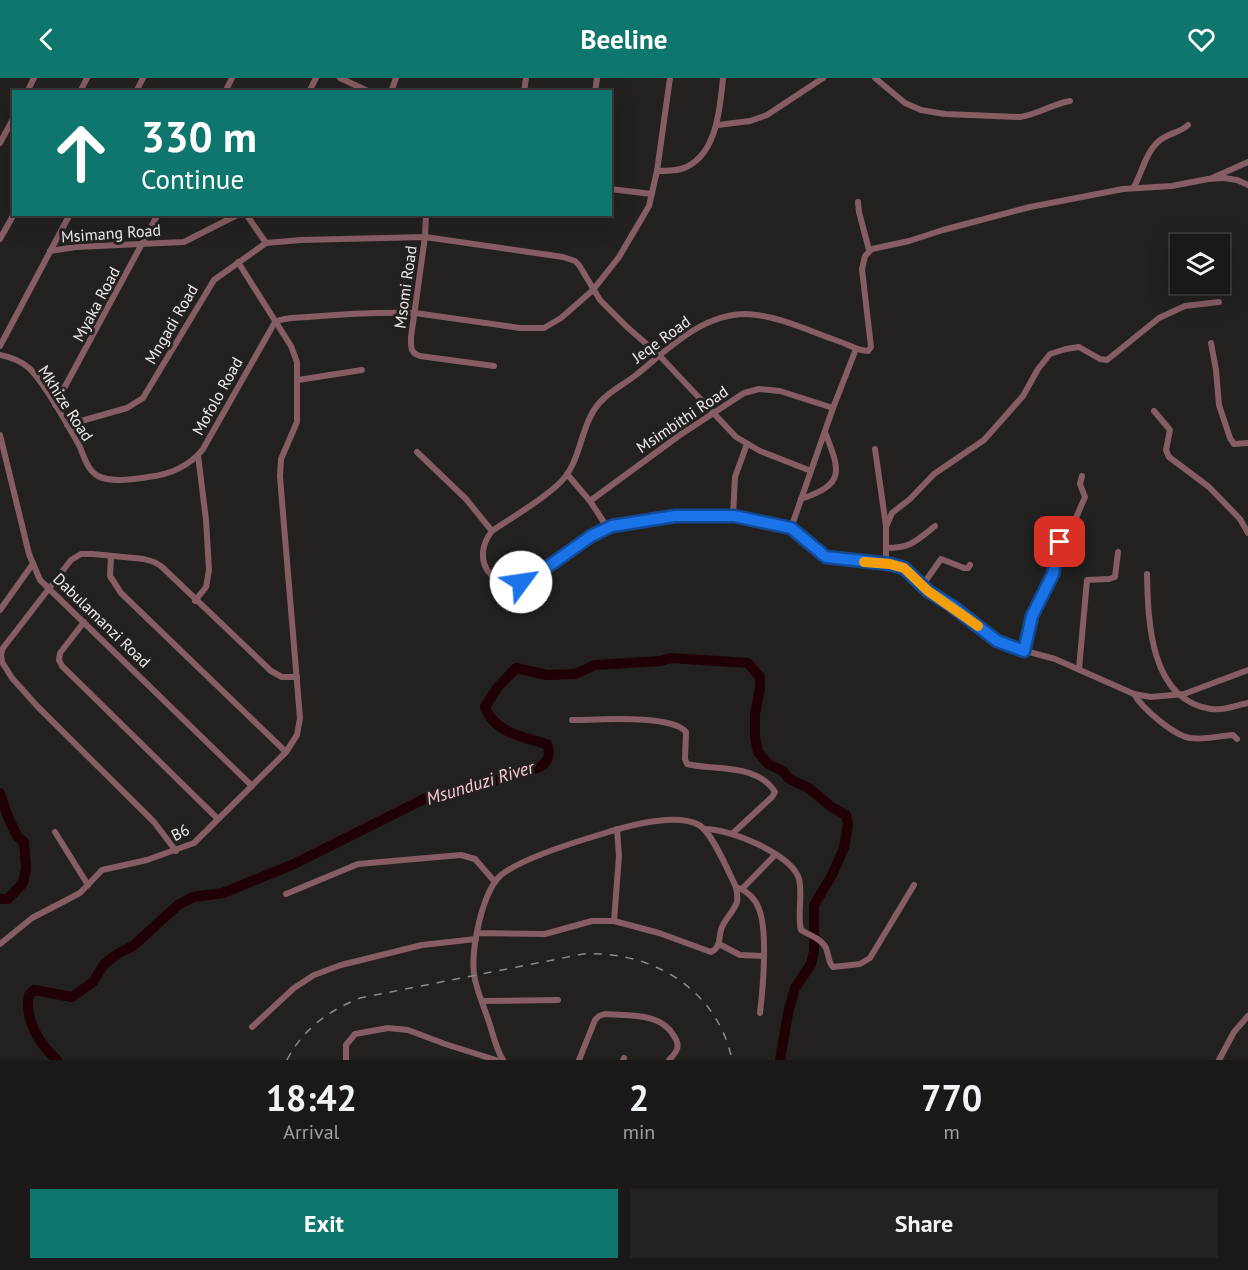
<!DOCTYPE html>
<html lang="en">
<head>
<meta charset="utf-8">
<style>
	body { margin:0; font-family:"PT Sans",sans-serif; background:#232121; color:#f1f3f6; height:100vh; display:flex; flex-direction:column; font-size:22px; white-space:nowrap }
	* { box-sizing:border-box; margin:0 }
	p { font-size:20px; color:#9fa0a2 }
	.icon { flex:none; width:33px; height:33px; fill:none; stroke:currentColor; stroke-width:2; stroke-linecap:round; stroke-linejoin:round }
	.map { position:relative; height:982px; overflow:hidden }
	.drawer { display:flex; flex-direction:column; background:#1a1818; flex:1 }
	.drawer>* { flex:none }
	.guide { position:absolute; left:12px; top:12px; width:600px; height:126px; border-radius:0px; box-shadow:0 6px 24px #0002,0 0 0 2px #383737; background:#0f766e; color:#fff; overflow:hidden }
	.tools { position:absolute; left:1170px; top:156px; display:grid; gap:12px }
	.tools a { display:grid; place-items:center; width:60px; height:60px; border-radius:0px; background:#1a1818; box-shadow:0 6px 24px #0002,0 0 0 2px #383737; font-size:30px }
	.pin { position:absolute; display:grid; place-items:center; width:51px; height:51px; color:#fff; margin:-26px; border-radius:12px; box-shadow:0 3px 9px #0006 }
	.me { position:absolute; width:66px; margin:-33px; rotate:59deg; stroke-linejoin:round; filter:drop-shadow(0 0 4px #0008) }
	.turn { display:flex; align-items:center; gap:21px; height:126px; padding:0 30px; font-size:27px }
	.turn .icon { width:78px; height:78px; stroke-width:2.5 }
	.turn b { display:block; font-size:42px; line-height:51px }
	.eta { display:flex; justify-content:space-evenly; align-items:center; height:102px; text-align:center }
	.eta b { font-size:36px; font-weight:700; line-height:42px }
	.primary-button { display:flex; gap:12px; margin-top:auto; padding:12px 30px }
	.primary-button a { flex:1; height:69px; border-radius:0px; background:#0f766e; color:#fff; font-size:24px; font-weight:700; line-height:69px; text-align:center }
	.primary-button a+a { background:#232121; color:#f1f3f6 }
	header { display:flex; justify-content:space-between; align-items:center; height:78px; padding:0 30px; background:#0f766e; color:#fff; font-size:27px; font-weight:700 }
	.map>svg:first-child { display:block }
	.lines { fill:none; stroke-linecap:round; stroke-linejoin:round }
	.river { stroke:#1f0005; stroke-width:10 }
	.minor { stroke:#855d63; stroke-width:6 }
	.rail { stroke:#8c8989; stroke-width:1.5; stroke-dasharray:8 8; stroke-linecap:butt }
	.route-casing { stroke:#114b97; stroke-width:15 }
	.route { stroke:#1a73e8; stroke-width:10 }
	.slow { stroke:#f59e0b; stroke-width:10 }
	.labels { text-anchor:middle; stroke-width:6; stroke-linejoin:round; paint-order:stroke }
	.street-label { font-size:16px; fill:#efecec; stroke:#232020 }
	.water-label { font-size:18px; font-style:italic; fill:#fdcad1; stroke:#232020 }
</style>
</head>
<body>
<header><svg class="icon" aria-label="back" viewBox="0 0 24 24"><path d="M15 5l-7 7 7 7"/></svg>Beeline<svg class="icon" aria-label="heart" viewBox="0 0 24 24"><path d="M12 20l-8-8c-3-5 5-10 8-4 3-6 11-1 8 4z"/></svg></header>
<div class="map">
<svg width="1248" height="982" viewBox="0 0 1248 982">
	<rect width="100%" height="100%" fill="#232020"/>
	<g class="lines">
		<g class="river">
			<path d="M0,715L8,739L17,758L24,764L26,790L23,805L8,821H0"/>
			<path d="M57,982C39,966 24,941 29,917L34,912L72,919L93,904L104,886L119,875L133,868L178,827L193,819L223,815L294,786L428,719L496,702L540,689C548,684 551,675 547,666C523,660 494,654 485,629L497,610L516,590L547,597L575,596L595,587L660,583L671,580L748,585L760,599V610L755,636V659L758,674L768,686L783,693L789,701L809,710L830,728L846,737L848,746L844,770L832,797L814,827V874L811,886L795,910L788,935L780,982"/>
		</g>
		<g class="minor">
			<path d="M340,0L370,14"/>
			<path d="M875,0L905,25L921,32L945,36L1020,39C1037,37 1052,26 1070,23"/>
			<path d="M27,14L34,0"/>
			<path d="M80,14L87,0"/>
			<path d="M136,14L143,0"/>
			<path d="M225,14L232,0"/>
			<path d="M309,14L316,0"/>
			<path d="M391,14L396,0"/>
			<path d="M524,14L526,0"/>
			<path d="M595,14L597,0"/>
			<path d="M718,47L750,43L767,37L823,0"/>
			<path d="M0,65L14,39"/>
			<path d="M657,93C665,93 674,93 681,91C717,80 720,30 723,0"/>
			<path d="M1212,100L1248,84"/>
			<path d="M1134,109C1142,94 1146,74 1159,63C1168,55 1180,55 1188,47"/>
			<path d="M610,111L652,116"/>
			<path d="M858,124L859,134L869,172"/>
			<path d="M246,136L266,165"/>
			<path d="M426,136L425,159L411,259C411,269 410,275 420,278L494,288"/>
			<path d="M0,161L14,136"/>
			<path d="M50,173L76,169L184,164L239,136"/>
			<path d="M275,244C285,239 296,240 307,239C343,236 379,234 415,235L520,250H544L561,240L593,212L619,179L649,128L657,93L670,0"/>
			<path d="M1211,265L1216,292L1219,327L1230,360L1234,366L1248,365"/>
			<path d="M0,268L70,136"/>
			<path d="M0,277C10,279 21,283 29,290C43,303 69,349 79,367C84,378 87,392 98,398C111,405 134,401 148,399C169,397 190,388 203,371L275,244"/>
			<path d="M298,302L362,292"/>
			<path d="M55,327L158,136"/>
			<path d="M1154,333L1170,352L1166,372L1169,379L1209,409L1240,441L1248,455"/>
			<path d="M67,347L127,330L143,320L214,202L266,165L301,162L425,159L563,179L575,183L579,187L600,222L627,249L658,276L736,359L760,373L811,393"/>
			<path d="M0,357L29,476L40,502L252,708"/>
			<path d="M875,371L886,448"/>
			<path d="M417,374L466,421L492,453C469,482 493,515 527,502L591,458L613,448L675,438H733L791,450L826,479L886,485L904,491L928,513L1004,567L1055,581L1134,616L1151,619L1184,616L1248,592"/>
			<path d="M567,396L590,423L607,449"/>
			<path d="M801,421C846,406 840,393 825,354"/>
			<path d="M590,423L680,357L744,315L759,311L780,313L833,330"/>
			<path d="M733,438L735,399L747,366"/>
			<path d="M791,450L833,330L856,271"/>
			<path d="M492,453C511,440 552,416 565,399C580,380 581,352 594,332C604,316 622,308 636,297C668,271 702,236 746,236C777,237 809,253 838,263C848,266 857,273 868,273L871,269L862,191L865,178L872,171L909,163L943,152L1030,129L1123,111L1172,108L1208,101L1224,100L1237,102L1248,107"/>
			<path d="M886,470C911,470 916,463 935,448"/>
			<path d="M111,478L110,498L121,515L286,674"/>
			<path d="M886,485V449L892,435L910,421L934,396L984,362L1023,318L1038,291L1050,276L1066,271L1079,269L1100,281L1107,282L1159,240L1185,228L1219,224"/>
			<path d="M1147,496C1148,544 1150,622 1211,631C1223,633 1237,627 1248,625"/>
			<path d="M922,508L941,481L964,490H968L970,487"/>
			<path d="M195,523L206,509L209,492L206,442L198,377"/>
			<path d="M0,532L32,487"/>
			<path d="M84,544L60,575L59,582L62,588L218,741"/>
			<path d="M1024,573L1033,536L1053,496L1057,469L1069,456L1085,419L1080,406L1082,398"/>
			<path d="M1079,591L1087,502L1109,501L1115,499L1118,474"/>
			<path d="M1134,616C1142,630 1173,657 1190,660C1204,662 1219,658 1233,657L1237,661"/>
			<path d="M572,642C596,642 671,636 686,654L685,681L687,686C715,693 757,685 775,714L772,719L732,756"/>
			<path d="M704,751C728,750 792,776 799,801C803,818 797,836 801,852C809,857 822,861 826,870C829,877 828,884 833,889L860,886L870,880L914,807"/>
			<path d="M55,754L88,807"/>
			<path d="M176,773L154,744L38,629L12,600L2,584L1,576L3,570L71,482L81,476H93L144,481L154,484L161,488L271,593L282,599H297"/>
			<path d="M736,809C748,813 755,820 759,831C768,854 763,910 760,935"/>
			<path d="M742,811L775,777"/>
			<path d="M286,816L358,786L461,777L475,781L495,804"/>
			<path d="M614,843L619,778L617,751"/>
			<path d="M477,855L545,856L592,843H614L659,855L711,874C722,869 718,858 722,849C726,840 734,833 737,824C738,818 737,814 736,809C729,795 712,754 699,747C675,734 627,748 602,756C575,764 521,781 501,797C482,814 471,871 474,896C476,912 484,928 489,944C493,956 496,971 503,982"/>
			<path d="M0,866L32,840L80,815L102,792L147,782L194,765L286,674L297,657L300,640L280,399L281,381L297,344V284L291,268L238,184"/>
			<path d="M719,866L740,877L763,878"/>
			<path d="M482,923L558,922"/>
			<path d="M252,949L294,910L314,897L341,887L422,867L476,861"/>
			<path d="M346,982V967L355,956L388,950L408,952L445,966L496,982"/>
			<path d="M579,982L595,942L599,938L605,936C628,938 661,934 674,958C681,968 677,974 669,982"/>
			<path d="M623,982L624,980"/>
			<path d="M1219,982L1234,954L1248,938"/>
		</g>
		<path class="rail" d="M287,982C303,951 328,933 360,920L583,876C652,872 718,912 732,982"/>
	</g>
	<g class="lines">
		<g class="route-casing">
			<path id="route" d="M521,504L539,495L591,458L612,448L675,438H734L791,450L826,479L890,486L904,490L928,513L952,528L997,563L1024,573L1032,538L1053,496L1057,471L1060,464"/>
		</g>
		<use href="#route" class="route"/>
		<path class="slow" d="M864,484L890,486L904,490L928,513L978,548"/>
	</g>
	<g class="labels">
		<g class="street-label">
			<text transform="translate(111 155) rotate(-4)" y="6">Msimang Road</text>
			<text transform="translate(405 209) rotate(-82)" y="6">Msomi Road</text>
			<text transform="translate(96 226) rotate(-62)" y="6">Myaka Road</text>
			<text transform="translate(171 246) rotate(-60)" y="6">Mngadi Road</text>
			<text transform="translate(661 261) rotate(-36)" y="6">Jeqe Road</text>
			<text transform="translate(217 318) rotate(-61)" y="6">Mofolo Road</text>
			<text transform="translate(66 325) rotate(57)" y="6">Mkhize Road</text>
			<text transform="translate(682 341) rotate(-34)" y="6">Msimbithi Road</text>
			<text transform="translate(102 542) rotate(44)" y="6">Dabulamanzi Road</text>
			<text transform="translate(180 754) rotate(-27)" y="6">B6</text>
		</g>
		<g class="water-label">
			<text transform="translate(480 705) rotate(-17)" y="6">Msunduzi River</text>
		</g>
	</g>
</svg>
<div class="tools">
<a><svg class="icon" aria-label="layers" viewBox="0 0 24 24"><path d="M12 4l9 5-9 5-9-5zM3 14l9 5 9-5"/></svg></a>
</div>
<div class="pin" style="left:1060px;top:464px;background:#d93025"><svg class="icon" aria-label="arrive" viewBox="0 0 24 24"><path d="M6 21V4h12l-3 4 3 4H6"/></svg></div>
<svg class="me" style="left:521px;top:504px" viewBox="-20 -20 40 40"><circle r="19" fill="#fff"/><path d="M0-13L10 11 0 6-10 11z" fill="#1a73e8"/></svg>
<div class="guide">
<div class="turn"><svg class="icon" aria-label="ahead" viewBox="0 0 24 24"><path d="M12 20V5M6 11l6-6 6 6"/></svg><div><b>330 m</b>Continue</div></div>
</div>
</div>
<section class="drawer">
<div class="eta">
<div><b>18:42</b><p>Arrival</p></div>
<div><b>2</b><p>min</p></div>
<div><b>770</b><p>m</p></div>
</div>
<div class="primary-button"><a>Exit</a><a>Share</a></div>
</section>
</body>
</html>
